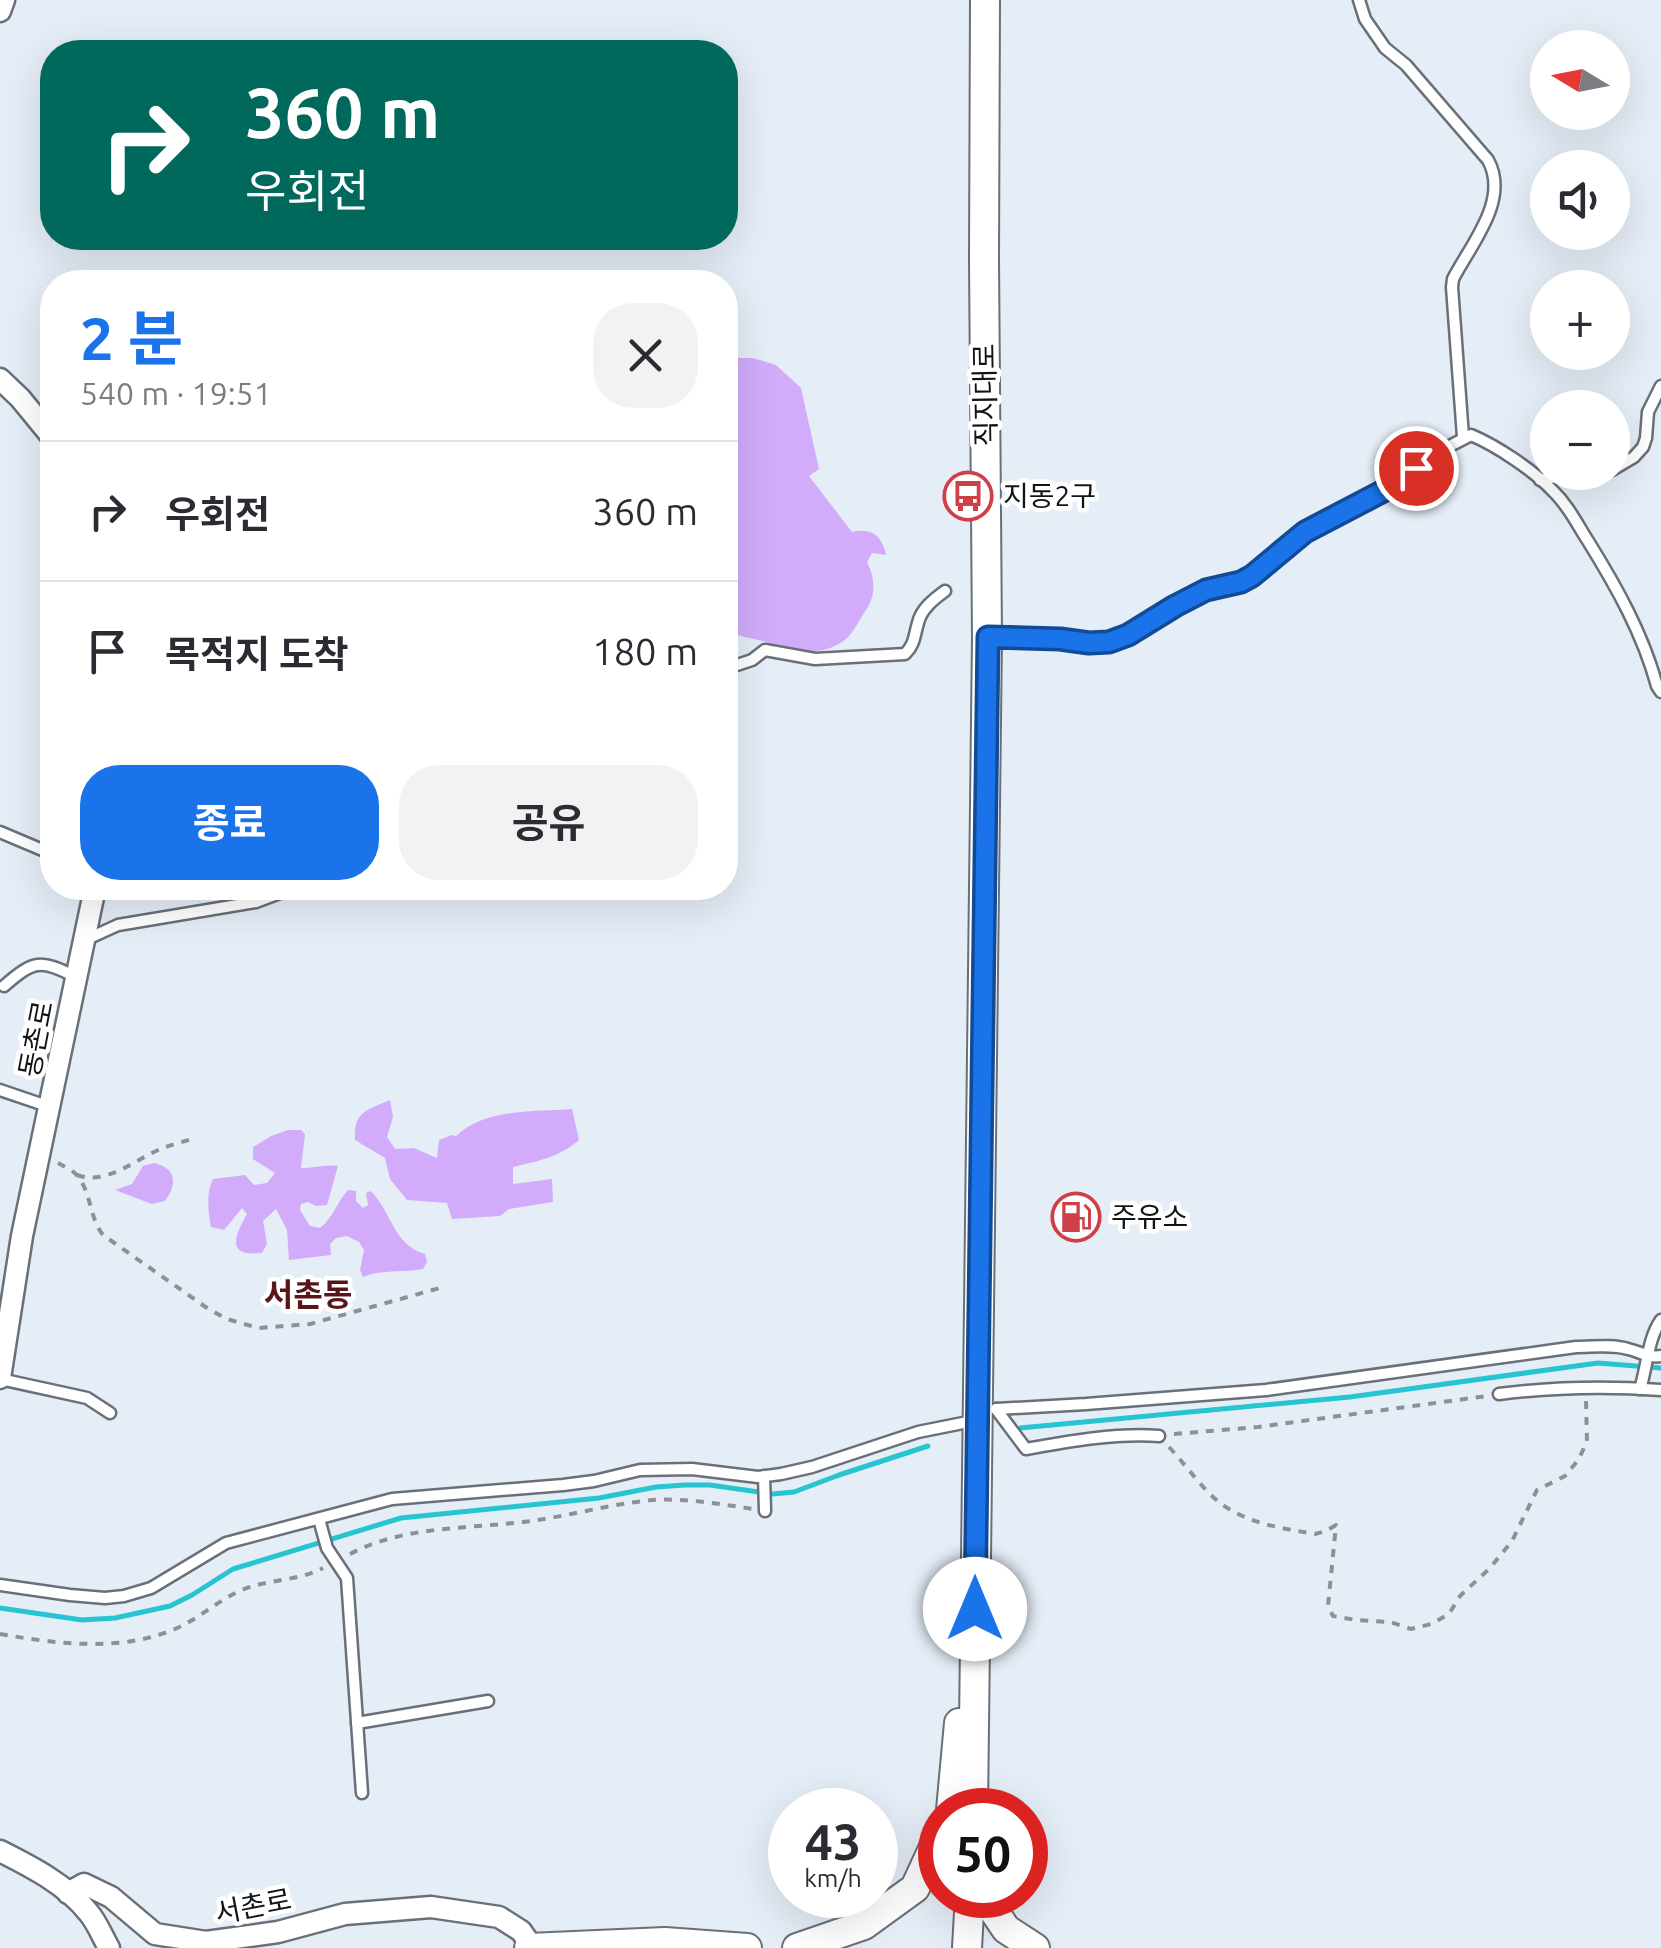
<!DOCTYPE html>
<html lang="ko">
<head>
<meta charset="utf-8">
<style>
	body { margin:0; font-family:Ubuntu,"Noto Sans KR",sans-serif; background:#f2f2f3; color:#2b2b33; height:100vh; display:flex; flex-direction:column; font-size:38px; white-space:nowrap }
	* { box-sizing:border-box; margin:0 }
	p { font-size:32px; color:#7c7c81 }
	.icon { flex:none; width:55px; height:55px; fill:none; stroke:currentColor; stroke-width:2; stroke-linecap:round; stroke-linejoin:round }
	.map { position:relative; flex:1; overflow:hidden }
	.panel { position:absolute; left:40px; top:270px; width:698px; height:630px; display:flex; flex-direction:column; background:#fff; border-radius:40px; box-shadow:0 10px 40px #0002 }
	.panel>* { flex:none }
	.top-card { position:absolute; left:40px; top:40px; width:698px; height:210px; border-radius:40px; box-shadow:0 10px 40px #0002; background:#00695c; color:#fff; overflow:hidden }
	.needle { width:65px; rotate:280deg }
	.fabs { position:absolute; left:1530px; top:30px; display:grid; gap:20px }
	.fabs a { display:grid; place-items:center; width:100px; height:100px; border-radius:50%; background:#fff; box-shadow:0 10px 40px #0002; font-size:50px }
	.speed { position:absolute; left:768px; top:1788px; display:flex; gap:20px; font-size:50px; font-weight:700; text-align:center }
	.speed>* { display:grid; place-content:center; width:130px; height:130px; border-radius:50%; background:#fff; box-shadow:0 10px 40px #0002; line-height:1 }
	.speed small { font-size:25px; font-weight:400 }
	.speed .limit { border:15px solid #d22; background:#fff; color:#111 }
	.pin { position:absolute; display:grid; place-items:center; width:85px; height:85px; color:#fff; margin:-42px; border:5px solid #fff; border-radius:50%; box-shadow:0 2px 10px #0007 }
	.me { position:absolute; width:110px; margin:-55px; rotate:0deg; stroke-linejoin:round; filter:drop-shadow(0 0 8px #0008) }
	.turn { display:flex; align-items:center; gap:35px; height:210px; padding:0 40px; font-size:45px }
	.turn .icon { width:130px; height:130px; stroke-width:2.5 }
	.turn b { display:block; font-size:70px; line-height:85px }
	.round { display:grid; place-items:center; flex:none; width:105px; height:105px; border-radius:40px; background:#f2f2f3 }
	.summary { display:flex; align-items:center; justify-content:space-between; height:170px; padding:0 40px }
	h1 { font-size:60px; font-weight:700; line-height:75px; color:#1a73e8 }
	.button { display:flex; gap:20px; margin-top:auto; padding:20px 40px }
	.button a { flex:1; height:115px; border-radius:40px; background:#1a73e8; color:#fff; font-size:40px; font-weight:700; line-height:115px; text-align:center }
	.button a+a { background:#f2f2f3; color:#2b2b33 }
	ul { padding:0; list-style:none }
	li { display:flex; align-items:center; gap:30px; height:140px; padding:0 40px; border-top:2px solid #e1e1e2 }
	li div { flex:1 }
	li b { display:block; font-size:38px }
	li em { font-style:normal }
	.map>svg:first-child { display:block }
	.green { fill:#d2acfb }
	.lines { fill:none; stroke-linecap:round; stroke-linejoin:round }
	.stream { stroke:#27c4d2; stroke-width:5 }
	.lane-casing { stroke:#697078; stroke-width:15 }
	.street-casing { stroke:#697078; stroke-width:25 }
	.secondary-casing { stroke:#697078; stroke-width:32 }
	.path { stroke:#8b9198; stroke-width:4; stroke-dasharray:8 8; stroke-linecap:butt }
	.lane { stroke:#fff; stroke-width:10 }
	.street { stroke:#fff; stroke-width:20 }
	.secondary { stroke:#fff; stroke-width:28 }
	.route-casing { stroke:#114b97; stroke-width:25 }
	.route { stroke:#1a73e8; stroke-width:18 }
	.labels { text-anchor:middle; stroke-width:9; stroke-linejoin:round; paint-order:stroke }
	.street-label { font-size:28px; fill:#111417; stroke:#fff }
	.poi-label { font-size:28px; fill:#111417; stroke:#fff; text-anchor:start }
	.quarter-label { font-size:32px; font-weight:bold; fill:#591519; stroke:#fff }
</style>
</head>
<body>
<div class="map">
<svg width="1661" height="1948" viewBox="0 0 1661 1948">
	<rect width="100%" height="100%" fill="#e5edf7"/>
	<g class="green">
		<path d="M725,358H753L776,365L801,388L819,469L809,476L852,532C872,527 882,536 886,555L872,553L867,562C876,580 876,597 864,613C858,622 854,632 846,639C820,660 791,649 763,641C750,638 737,636 725,630Z"/>
		<path d="M390,1100L393,1117L387,1137L395,1149L414,1148L437,1158L439,1140L452,1135L456,1136C485,1108 534,1112 572,1109L579,1140C558,1158 538,1161 513,1167V1184L552,1179L553,1202L509,1209L500,1216L452,1219L447,1203L407,1200L390,1179L385,1158L355,1140C353,1112 367,1110 390,1100Z"/>
		<path d="M288,1130H301L305,1134L301,1168C314,1168 325,1164 338,1166L327,1205L316,1206L308,1202L301,1204L300,1210L310,1226L320,1228C333,1218 337,1202 348,1190L356,1191V1201L363,1208L368,1205L366,1193L371,1191C393,1215 393,1244 425,1254L427,1262L423,1269C403,1273 381,1269 363,1277L360,1270L364,1250L359,1242L347,1236L336,1238L330,1244L331,1255L289,1260L287,1230L276,1209L263,1221L267,1244L262,1253C226,1257 234,1237 247,1214L242,1208L224,1230L211,1227C208,1213 206,1192 213,1179L245,1175L254,1185L267,1183L275,1173L253,1159V1147L271,1136Z"/>
		<path d="M154,1163C176,1168 178,1184 165,1201L152,1204L115,1190L132,1184L143,1166Z"/>
	</g>
	<g class="lines">
		<g class="stream">
			<path d="M1020,1428L1350,1397L1598,1363L1661,1368"/>
			<path d="M0,1608L82,1620L115,1618L170,1606L192,1595L233,1569L401,1518L599,1498L656,1487L685,1485H710L773,1494L794,1492L839,1475L928,1446"/>
		</g>
		<g class="lane-casing">
			<g id="lane">
				<path d="M1359,0L1365,19L1385,48L1406,65L1488,160C1510,200 1471,244 1453,279L1452,287L1463,437"/>
				<path d="M1612,470L1634,457L1643,447L1646,438L1648,412L1661,386"/>
				<path d="M1540,480C1565,473 1582,481 1607,472"/>
				<path d="M988,637L1061,639L1089,643L1109,642L1129,635L1175,606L1207,591L1241,582L1252,576L1305,532L1391,487L1442,450L1471,435C1497,446 1533,470 1553,491C1568,505 1577,524 1588,541C1616,586 1643,634 1657,686L1661,692"/>
				<path d="M725,669L752,660L765,650L815,659L905,654C915,644 914,636 918,623C921,609 934,599 945,591"/>
				<path d="M0,832L52,854"/>
				<path d="M85,940L118,925L256,902L293,888"/>
				<path d="M4,986C34,960 40,959 76,977"/>
				<path d="M0,1090L50,1107"/>
				<path d="M0,1379L87,1398L110,1413"/>
				<path d="M1640,1389C1647,1367 1648,1338 1661,1320"/>
				<path d="M1499,1394C1554,1387 1606,1386 1661,1390"/>
				<path d="M996,1409L1086,1404L1266,1390L1576,1347C1593,1347 1612,1344 1628,1349C1641,1352 1648,1358 1661,1356"/>
				<path d="M996,1409L1026,1449C1070,1441 1115,1433 1159,1436"/>
				<path d="M764,1476L765,1511"/>
				<path d="M319,1519L327,1548L347,1578L362,1793"/>
				<path d="M0,1585L70,1595L105,1598L124,1596L151,1588L226,1543L392,1499L563,1485L594,1481L640,1470L692,1469L758,1477L781,1474L812,1467L918,1432L973,1421"/>
				<path d="M357,1723L488,1701"/>
			</g>
		</g>
		<g class="street-casing">
			<g id="street">
				<path d="M0,11L4,0"/>
				<path d="M0,379L20,398L52,437"/>
				<path d="M0,1378L22,1236L95,888"/>
				<path d="M0,1851C30,1866 67,1885 88,1912C97,1922 102,1936 109,1948"/>
				<path d="M68,1893L84,1884L111,1897L155,1934L206,1942L278,1932L345,1914L431,1907L499,1917L521,1931L533,1948"/>
			</g>
		</g>
		<g class="secondary-casing">
			<g id="secondary">
				<path d="M951,1810L959,1723"/>
				<path d="M973,1810L987,637L984,260L985,0"/>
				<path d="M983,1895L1006,1929L1035,1948"/>
				<path d="M529,1948L665,1942L747,1948"/>
				<path d="M797,1948L864,1925L915,1888L940,1834"/>
				<path d="M967,1948L970,1895"/>
			</g>
		</g>
		<g class="path">
			<path d="M58,1163C65,1167 75,1171 79,1178C92,1196 89,1217 103,1235L207,1308L227,1319L258,1328L310,1324L440,1288"/>
			<path d="M77,1175C107,1186 137,1158 163,1148C174,1144 185,1141 196,1138"/>
			<path d="M1174,1434L1258,1427L1487,1396"/>
			<path d="M1169,1447C1182,1461 1193,1476 1206,1490C1235,1522 1275,1527 1315,1534L1326,1531L1336,1525L1328,1606L1333,1616L1356,1620L1390,1622L1411,1629L1431,1624L1449,1614L1460,1596L1490,1568L1512,1541L1537,1490L1565,1476L1579,1459L1587,1441L1586,1401"/>
			<path d="M350,1554C403,1526 464,1529 523,1522C566,1517 609,1504 653,1500C686,1498 720,1504 753,1509"/>
			<path d="M0,1634C57,1644 121,1652 175,1629C199,1619 218,1600 242,1590C268,1579 299,1581 323,1568"/>
		</g>
		<use href="#lane" class="lane"/>
		<use href="#street" class="street"/>
		<use href="#secondary" class="secondary"/>
	</g>
	<g class="lines">
		<g class="route-casing">
			<path id="route" d="M975,1609L988,637L1060,639L1089,643L1109,642L1128,635L1175,606L1206,590L1241,582L1252,576L1305,532L1391,487L1416,468"/>
		</g>
		<use href="#route" class="route"/>
	</g>
	<defs>
		<g id="bus-ring" transform="scale(2.5)"><circle r="9.5" fill="#fff" stroke="#cf3f47" stroke-width="1.5"/><path d="M-5-6H5V4H4V6H2V4H-2V6H-4V4H-5ZM-3.5-4V0h7V-4ZM-3.5 1.2v1.5H-2V1.2ZM2 1.2v1.5H3.5V1.2Z" fill="#cf3f47"/></g>
		<g id="fuel-ring" transform="scale(2.5)"><circle r="9.5" fill="#fff" stroke="#cf3f47" stroke-width="1.5"/><path d="M-5.5-6h7V0h2V4h1.3V-2.5L3-4.5l.8-.8L6-3V5H2.5V1h-1V6h-7ZM-4.2-4.7v3.2H.2V-4.7Z" fill="#cf3f47"/></g>
	</defs>
	<g fill-rule="evenodd">
		<use href="#bus-ring" x="968" y="496"/>
		<use href="#fuel-ring" x="1076" y="1217"/>
	</g>
	<g class="labels">
		<g class="street-label">
			<text transform="translate(985 395) rotate(-91)" y="10">직지대로</text>
			<text transform="translate(36 1039) rotate(-79)" y="10">동촌로</text>
			<text transform="translate(253 1906) rotate(-11)" y="10">서촌로</text>
		</g>
		<g class="poi-label">
			<text x="1003" y="506">지동2구</text>
			<text x="1111" y="1227">주유소</text>
		</g>
		<g class="quarter-label">
			<text x="308" y="1306">서촌동</text>
		</g>
	</g>
</svg>
<div class="fabs">
<a><svg class="needle" viewBox="-14 -14 28 28"><path d="M0-13l5 13h-10z" fill="#e53935"/><path d="M0 13l5-13h-10z" fill="#7c7c81"/></svg></a>
<a><svg class="icon" aria-label="sound" viewBox="0 0 24 24"><path d="M4 9h4l5-4v14l-5-4H4zM17 9q2 3 0 6"/></svg></a>
<a>+</a>
<a>−</a>
</div>
<div class="speed"><div>43<small>km/h</small></div><div class="limit">50</div></div>
<div class="pin" style="left:1416px;top:468px;background:#d93025"><svg class="icon" aria-label="arrive" viewBox="0 0 24 24"><path d="M6 21V4h12l-3 4 3 4H6"/></svg></div>
<svg class="me" style="left:975px;top:1609px" viewBox="-20 -20 40 40"><circle r="19" fill="#fff"/><path d="M0-13L10 11 0 6-10 11z" fill="#1a73e8"/></svg>
<div class="top-card">
<div class="turn"><svg class="icon" aria-label="right" viewBox="0 0 24 24"><path d="M7 20v-9h11M14 6l5 5-5 5"/></svg><div><b>360 m</b>우회전</div></div>
</div>
<section class="panel">
<div class="summary"><div><h1>2 분</h1><p>540 m · 19:51</p></div><a class="round"><svg class="icon" aria-label="close" viewBox="0 0 24 24"><path d="M6 6l12 12M18 6L6 18"/></svg></a></div>
<ul>
<li><svg class="icon" aria-label="right" viewBox="0 0 24 24"><path d="M7 20v-9h11M14 6l5 5-5 5"/></svg><div><b>우회전</b></div><em>360 m</em></li>
<li><svg class="icon" aria-label="arrive" viewBox="0 0 24 24"><path d="M6 21V4h12l-3 4 3 4H6"/></svg><div><b>목적지 도착</b></div><em>180 m</em></li>
</ul>
<div class="button"><a>종료</a><a>공유</a></div>
</section>
</div>
</body>
</html>
